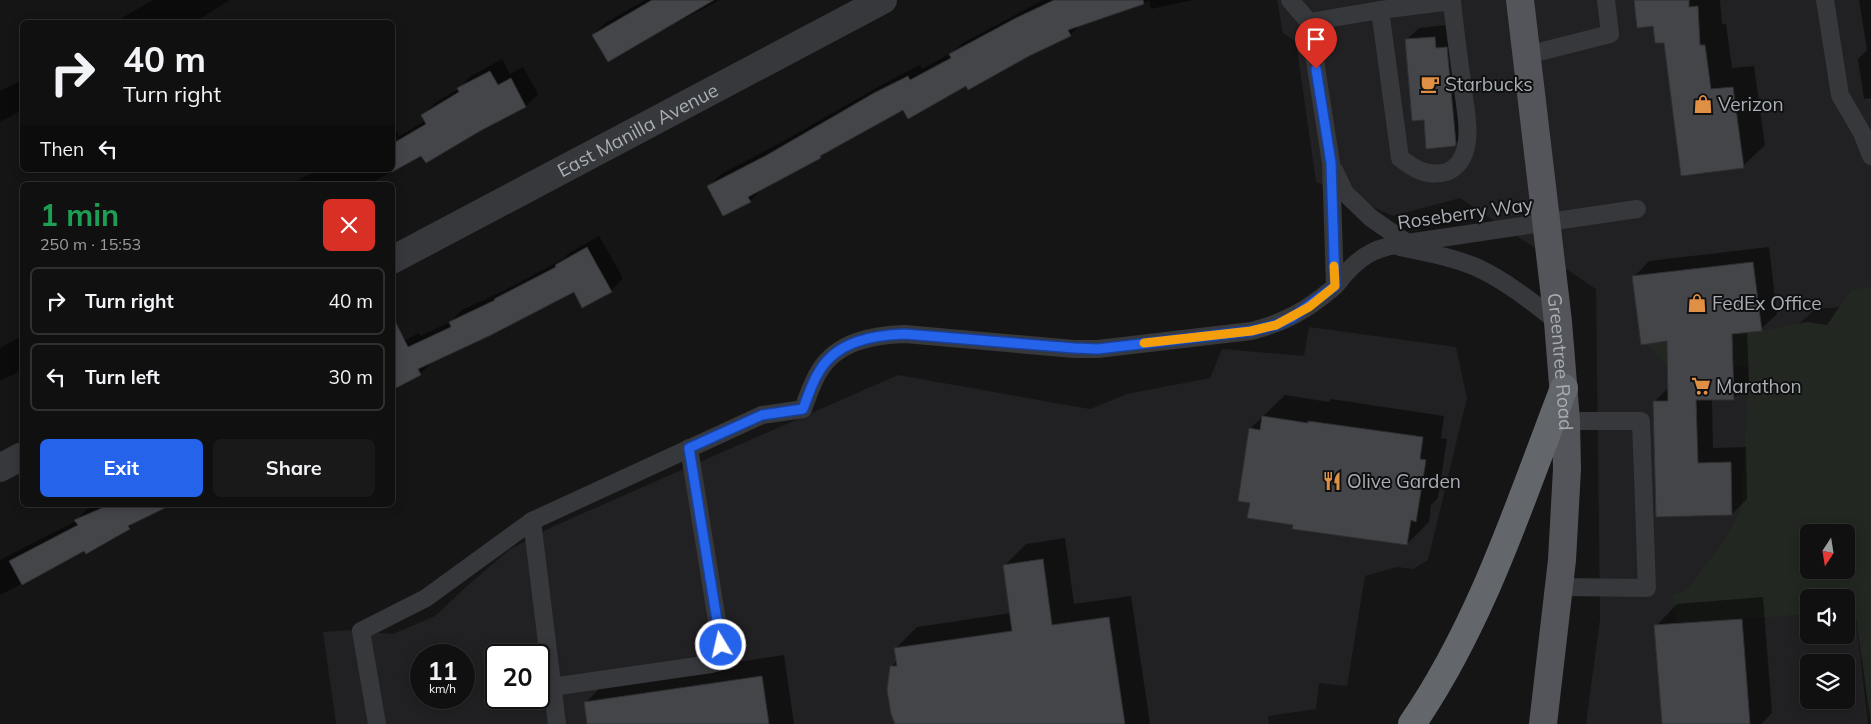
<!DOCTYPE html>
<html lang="en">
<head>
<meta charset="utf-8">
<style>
	body { margin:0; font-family:Mulish,sans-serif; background:#191919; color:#f1f3f6; height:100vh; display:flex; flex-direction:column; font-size:19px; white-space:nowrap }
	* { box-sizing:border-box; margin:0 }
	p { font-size:16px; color:#9c9d9f }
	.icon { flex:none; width:28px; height:28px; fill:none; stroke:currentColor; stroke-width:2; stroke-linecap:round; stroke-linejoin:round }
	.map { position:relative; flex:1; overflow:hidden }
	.drawer { position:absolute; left:20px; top:182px; width:375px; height:325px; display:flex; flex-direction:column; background:#101010; border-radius:8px; box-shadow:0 2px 12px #0003,0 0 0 1px #303030 }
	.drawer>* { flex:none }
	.banner { position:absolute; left:20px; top:20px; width:375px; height:152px; border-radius:8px; box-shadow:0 2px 12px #0003,0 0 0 1px #303030; background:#101010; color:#f1f3f6; overflow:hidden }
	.needle { width:32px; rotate:192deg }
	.controls { position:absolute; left:1800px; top:524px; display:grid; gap:10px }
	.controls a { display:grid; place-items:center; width:55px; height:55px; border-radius:8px; background:#101010; box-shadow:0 2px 12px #0003,0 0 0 1px #303030; font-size:25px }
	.speed { position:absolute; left:410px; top:644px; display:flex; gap:10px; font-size:25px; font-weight:700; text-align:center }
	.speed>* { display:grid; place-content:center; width:65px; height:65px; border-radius:50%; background:#101010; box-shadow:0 2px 12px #0003,0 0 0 1px #303030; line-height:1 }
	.speed small { font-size:12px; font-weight:400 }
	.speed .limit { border:2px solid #111; border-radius:8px; background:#fff; color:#111 }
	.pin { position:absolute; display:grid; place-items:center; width:42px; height:42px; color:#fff; margin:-51px -21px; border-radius:50% 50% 50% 0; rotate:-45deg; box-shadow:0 0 5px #0007 }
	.pin .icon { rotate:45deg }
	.me { position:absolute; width:55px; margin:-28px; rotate:351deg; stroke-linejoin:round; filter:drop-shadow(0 0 4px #0008) }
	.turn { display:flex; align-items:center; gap:18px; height:105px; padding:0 20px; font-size:22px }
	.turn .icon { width:65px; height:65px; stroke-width:2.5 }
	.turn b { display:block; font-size:35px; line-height:42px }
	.then { display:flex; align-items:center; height:48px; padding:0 20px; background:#0003; gap:10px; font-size:19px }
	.round { display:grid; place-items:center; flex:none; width:52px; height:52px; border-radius:8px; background:#191919 }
	.head { display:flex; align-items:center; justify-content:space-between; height:85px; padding:0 20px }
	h1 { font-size:30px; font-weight:700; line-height:38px; color:#1e9e55 }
	.action { display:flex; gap:10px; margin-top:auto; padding:10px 20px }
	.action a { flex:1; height:58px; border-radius:8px; background:#2563eb; color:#fff; font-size:20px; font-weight:700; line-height:58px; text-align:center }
	.action a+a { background:#191919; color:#f1f3f6 }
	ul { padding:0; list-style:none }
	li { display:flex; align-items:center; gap:15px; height:68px; margin:0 10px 8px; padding:0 10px; border:2px solid #303030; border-radius:8px }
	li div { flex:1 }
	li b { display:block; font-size:19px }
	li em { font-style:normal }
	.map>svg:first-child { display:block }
	.built { fill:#212123; fill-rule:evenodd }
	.green { fill:#222821; fill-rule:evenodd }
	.shadow { fill:#0007 }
	.building { fill:#444549; stroke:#2f3032 }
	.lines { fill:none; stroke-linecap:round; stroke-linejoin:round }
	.service { stroke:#36383b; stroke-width:18 }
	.minor { stroke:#36383b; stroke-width:28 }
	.primary { stroke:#53555a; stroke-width:28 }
	.motorway { stroke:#63676c; stroke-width:28 }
	.route-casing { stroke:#184099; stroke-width:12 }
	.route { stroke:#2563eb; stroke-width:9 }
	.slow { stroke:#f59e0b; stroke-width:9 }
	.labels { text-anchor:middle; stroke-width:4; stroke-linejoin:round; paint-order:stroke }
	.poi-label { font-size:19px; fill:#a8aeb5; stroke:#101011; text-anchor:start }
	.street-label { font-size:19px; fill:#a8aeb5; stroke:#101011 }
</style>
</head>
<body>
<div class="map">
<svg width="1871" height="724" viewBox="0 0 1871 724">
	<rect width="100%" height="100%" fill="#151516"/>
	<g class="built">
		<path d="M1277,0H1871V305L1816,309L1750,366L1809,570H1831L1855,610L1868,724H1586L1600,619L1596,289L1460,198L1393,216L1316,182L1296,42L1283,33ZM1809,598H1846V635H1809ZM1809,662H1846V700H1809Z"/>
		<path d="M1309,327L1456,347L1467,398L1428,560L1413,569L1397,567L1365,576L1347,686L1319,683L1316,709L1268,716L1269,724H336L323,632L348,630L393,634L435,616L467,586L509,550L554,526L898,375L1090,409L1127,394L1210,378L1222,349L1304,356ZM421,655H464V698H421ZM496,655H539V698H496Z"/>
	</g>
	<path class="green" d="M1871,287V724L1855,611H1846V598H1809V614L1676,624L1673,596L1688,588L1723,542L1741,510L1749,366L1669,368L1647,344L1762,331L1807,322L1827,325L1851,290ZM1809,532H1846V570H1809Z"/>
	<g class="shadow">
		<path d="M153,0H230L195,22H115Z"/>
		<path d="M645,0H720L674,24L673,22L593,35L605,23Z"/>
		<path d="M1043,0H1193L1151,9L1149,1L1081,24L1070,35L967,85L903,108L826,151L820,157L763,188L750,201L709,186L721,174L780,143L887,82L920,65L922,69L953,52L963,43Z"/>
		<path d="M1635,0H1720L1722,24H1726L1732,68L1754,66L1765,145L1743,166L1654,25Z"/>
		<path d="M1859,0H1871V98L1864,99L1858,59L1867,50Z"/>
		<path d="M1446,25L1467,133L1455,145L1406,40L1419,28Z"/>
		<path d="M502,59L510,74L523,67L538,94L526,106L479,130L422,154L368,185H289L318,170H321L323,172L326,170H392V132L396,130L399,136L425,121L423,115L435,103L458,89L471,76Z"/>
		<path d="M22,80V110L0,122V91Z"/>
		<path d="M599,236L623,278L611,291L574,290L432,362L420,374L401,342L419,333L420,336L450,322L462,310L505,290L563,259L569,253Z"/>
		<path d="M1769,247L1777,314L1761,329L1747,331L1749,383L1734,398L1712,399L1713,448L1746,447L1747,499L1732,514L1654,402L1669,387L1668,340L1634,277L1649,261Z"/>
		<path d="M22,336V370L0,381V348Z"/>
		<path d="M1285,395L1329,402L1331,399L1444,416L1441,438L1447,439L1438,498L1431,505L1429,522L1407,544L1295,524L1251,502L1250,429Z"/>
		<path d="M96,505H168L136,520L129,528L0,595V560L76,521L88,508Z"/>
		<path d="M1065,538L1074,604L1131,596L1150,724H896L891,667L897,661L895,649L917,627L1011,613L1004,566L1026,544Z"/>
		<path d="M1763,597L1772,713L1761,724H1663L1656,626L1677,604Z"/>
		<path d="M784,655L794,724H588L585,703L607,681Z"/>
	</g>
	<g class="building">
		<path d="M652,0H714L608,62L592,35Z"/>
		<path d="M1054,0H1143L1144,4L1068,30L1071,36L1029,56L968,90L966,86L908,119L903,110L820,156L821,158L748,197L751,202L723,216L707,186L767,155L874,93L908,76L910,80L951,58L949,54L1016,18Z"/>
		<path d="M1634,0H1689V7L1698,6L1700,45H1705L1711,89L1733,87L1744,168L1681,176L1664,43H1655L1653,26L1637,28Z"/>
		<path d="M1435,37L1436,48L1447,47L1456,144L1455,146L1426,149L1424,120L1412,121L1405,39Z"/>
		<path d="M490,71L498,85L511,78L526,107L480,131L426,163L421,156L392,172V144L426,124L421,115L459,92L457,88Z"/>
		<path d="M587,247L612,292L582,308L574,292L491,335L418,369L421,375L392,390V315L408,347L451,327L449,322L495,300L494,299L556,267L555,265Z"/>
		<path d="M1753,262L1762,331L1732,334L1734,400H1696L1698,463L1731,462L1732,515L1656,517L1653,401H1668L1667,341L1641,345L1632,276Z"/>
		<path d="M1262,416L1308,423V421L1423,437L1420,459L1426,460L1416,522L1411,520L1407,545L1292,529L1293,525L1247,518L1250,503L1238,501L1249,428L1260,430Z"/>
		<path d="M109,505H171L128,526L130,529L86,554L84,551L22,585L9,561L78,525L74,520Z"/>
		<path d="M1043,559L1052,625L1109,617L1125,724H895L891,714L887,690L890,666H897L894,648L1012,631L1003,565Z"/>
		<path d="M1742,619L1750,724H1662L1654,625Z"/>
		<path d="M762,676L769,724H587L584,702Z"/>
	</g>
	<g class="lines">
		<g class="service">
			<path d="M1290,0L1309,22"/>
			<path d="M1825,0L1840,95L1862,133L1871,156"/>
			<path d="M1527,55L1610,34L1606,0"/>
			<path d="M1334,170L1345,193L1371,218L1407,243"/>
			<path d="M1400,247C1426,253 1454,257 1478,268C1508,282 1533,303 1558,322"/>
			<path d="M1335,286L1331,163L1309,22L1380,10L1400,158C1413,168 1425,176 1442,173C1455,171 1463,160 1466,147C1470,128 1465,107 1463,89C1459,60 1455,31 1452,1L1380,10"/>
			<path d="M1560,587L1647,588L1641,421H1566"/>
			<path d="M552,687L711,664L718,662L722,654L721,645L689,448"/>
			<path d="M377,724L361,631L426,598L532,521"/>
			<path d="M557,724L532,521L762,415L803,409C808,396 812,382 820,370C838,341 874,335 905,334L1074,349H1098L1251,331C1284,323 1307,310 1333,288C1338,284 1341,278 1346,273C1365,252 1379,247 1407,243L1637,209"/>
		</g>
		<g class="minor">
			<path id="s1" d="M392,260L883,0"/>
			<path d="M0,468L22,456"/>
		</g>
		<path class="primary" id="s2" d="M1520,0L1558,322L1566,421L1567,469L1562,560L1543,724"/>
		<path class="motorway" d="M1412,724C1482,622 1520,502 1564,388"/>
	</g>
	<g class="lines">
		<g class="route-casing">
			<path id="route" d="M721,645L689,448L762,415L803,409C808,396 812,382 820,370C838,341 874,335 905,334L1074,348L1098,349L1251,331L1276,325L1293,317L1335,286L1331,163L1316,69"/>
		</g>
		<use href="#route" class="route"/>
		<path class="slow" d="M1144,343L1251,331L1276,325L1309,307L1335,286L1334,266"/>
	</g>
	<defs>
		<g id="cafe-bare" transform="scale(1.5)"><path d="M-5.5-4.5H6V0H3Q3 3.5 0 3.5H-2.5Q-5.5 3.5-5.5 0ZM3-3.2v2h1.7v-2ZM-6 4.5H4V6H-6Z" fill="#df9044" stroke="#101011" stroke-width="2.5" paint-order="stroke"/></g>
		<g id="shop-bare" transform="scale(1.5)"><path d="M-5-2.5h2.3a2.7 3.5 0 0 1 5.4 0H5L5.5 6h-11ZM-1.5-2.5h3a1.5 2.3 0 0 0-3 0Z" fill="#df9044" stroke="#101011" stroke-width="2.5" paint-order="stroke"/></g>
		<g id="supermarket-bare" transform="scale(1.5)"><path d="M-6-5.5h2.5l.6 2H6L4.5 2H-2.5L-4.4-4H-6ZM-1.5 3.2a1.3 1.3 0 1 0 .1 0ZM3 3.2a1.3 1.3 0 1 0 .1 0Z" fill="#df9044" stroke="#101011" stroke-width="2.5" paint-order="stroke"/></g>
		<g id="restaurant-bare" transform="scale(1.5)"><path d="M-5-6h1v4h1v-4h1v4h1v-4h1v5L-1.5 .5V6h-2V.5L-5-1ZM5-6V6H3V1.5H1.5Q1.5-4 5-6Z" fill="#df9044" stroke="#101011" stroke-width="2.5" paint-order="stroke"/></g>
	</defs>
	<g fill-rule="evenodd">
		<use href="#cafe-bare" x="1430" y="84"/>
		<use href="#shop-bare" x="1703" y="104"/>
		<use href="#shop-bare" x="1697" y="303"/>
		<use href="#supermarket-bare" x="1701" y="386"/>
		<use href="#restaurant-bare" x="1332" y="481"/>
	</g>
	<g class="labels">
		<g class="poi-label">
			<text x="1445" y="91">Starbucks</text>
			<text x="1718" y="111">Verizon</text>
			<text x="1712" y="310">FedEx Office</text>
			<text x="1716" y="393">Marathon</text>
			<text x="1347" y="488">Olive Garden</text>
		</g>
		<g class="street-label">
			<text dy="7" stroke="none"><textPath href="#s1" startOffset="278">East Manilla Avenue</textPath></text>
			<text transform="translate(1465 213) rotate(-8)" y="7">Roseberry Way</text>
			<text dy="7" stroke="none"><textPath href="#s2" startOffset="364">Greentree Road</textPath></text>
		</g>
	</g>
</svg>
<div class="controls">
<a><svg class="needle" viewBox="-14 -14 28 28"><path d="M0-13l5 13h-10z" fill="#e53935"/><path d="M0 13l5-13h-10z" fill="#9c9d9f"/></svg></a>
<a><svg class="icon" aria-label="sound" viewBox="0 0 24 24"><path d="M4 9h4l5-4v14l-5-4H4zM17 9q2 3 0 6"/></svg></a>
<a><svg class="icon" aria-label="layers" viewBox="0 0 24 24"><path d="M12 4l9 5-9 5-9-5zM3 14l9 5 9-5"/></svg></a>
</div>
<div class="speed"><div>11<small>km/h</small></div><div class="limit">20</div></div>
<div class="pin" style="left:1316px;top:69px;background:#d93025"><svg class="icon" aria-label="arrive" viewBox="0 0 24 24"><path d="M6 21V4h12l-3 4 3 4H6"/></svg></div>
<svg class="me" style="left:721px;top:645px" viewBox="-20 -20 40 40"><circle r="17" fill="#2563eb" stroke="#fff" stroke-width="3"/><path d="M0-11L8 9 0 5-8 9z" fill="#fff"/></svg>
<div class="banner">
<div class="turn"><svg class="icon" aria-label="right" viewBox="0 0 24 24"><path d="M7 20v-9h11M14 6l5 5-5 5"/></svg><div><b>40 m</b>Turn right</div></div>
<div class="then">Then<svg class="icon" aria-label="left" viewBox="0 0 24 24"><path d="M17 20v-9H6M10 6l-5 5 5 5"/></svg></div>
</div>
<section class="drawer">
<div class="head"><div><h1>1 min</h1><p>250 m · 15:53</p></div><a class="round" style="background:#d93025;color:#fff"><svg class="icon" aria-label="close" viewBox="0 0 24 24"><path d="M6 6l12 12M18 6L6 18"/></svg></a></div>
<ul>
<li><svg class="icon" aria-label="right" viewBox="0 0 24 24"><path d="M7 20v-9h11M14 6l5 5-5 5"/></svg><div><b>Turn right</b></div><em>40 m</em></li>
<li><svg class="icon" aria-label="left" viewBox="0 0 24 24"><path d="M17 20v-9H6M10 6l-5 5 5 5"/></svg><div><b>Turn left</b></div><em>30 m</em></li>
</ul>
<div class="action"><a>Exit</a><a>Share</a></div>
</section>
</div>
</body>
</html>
